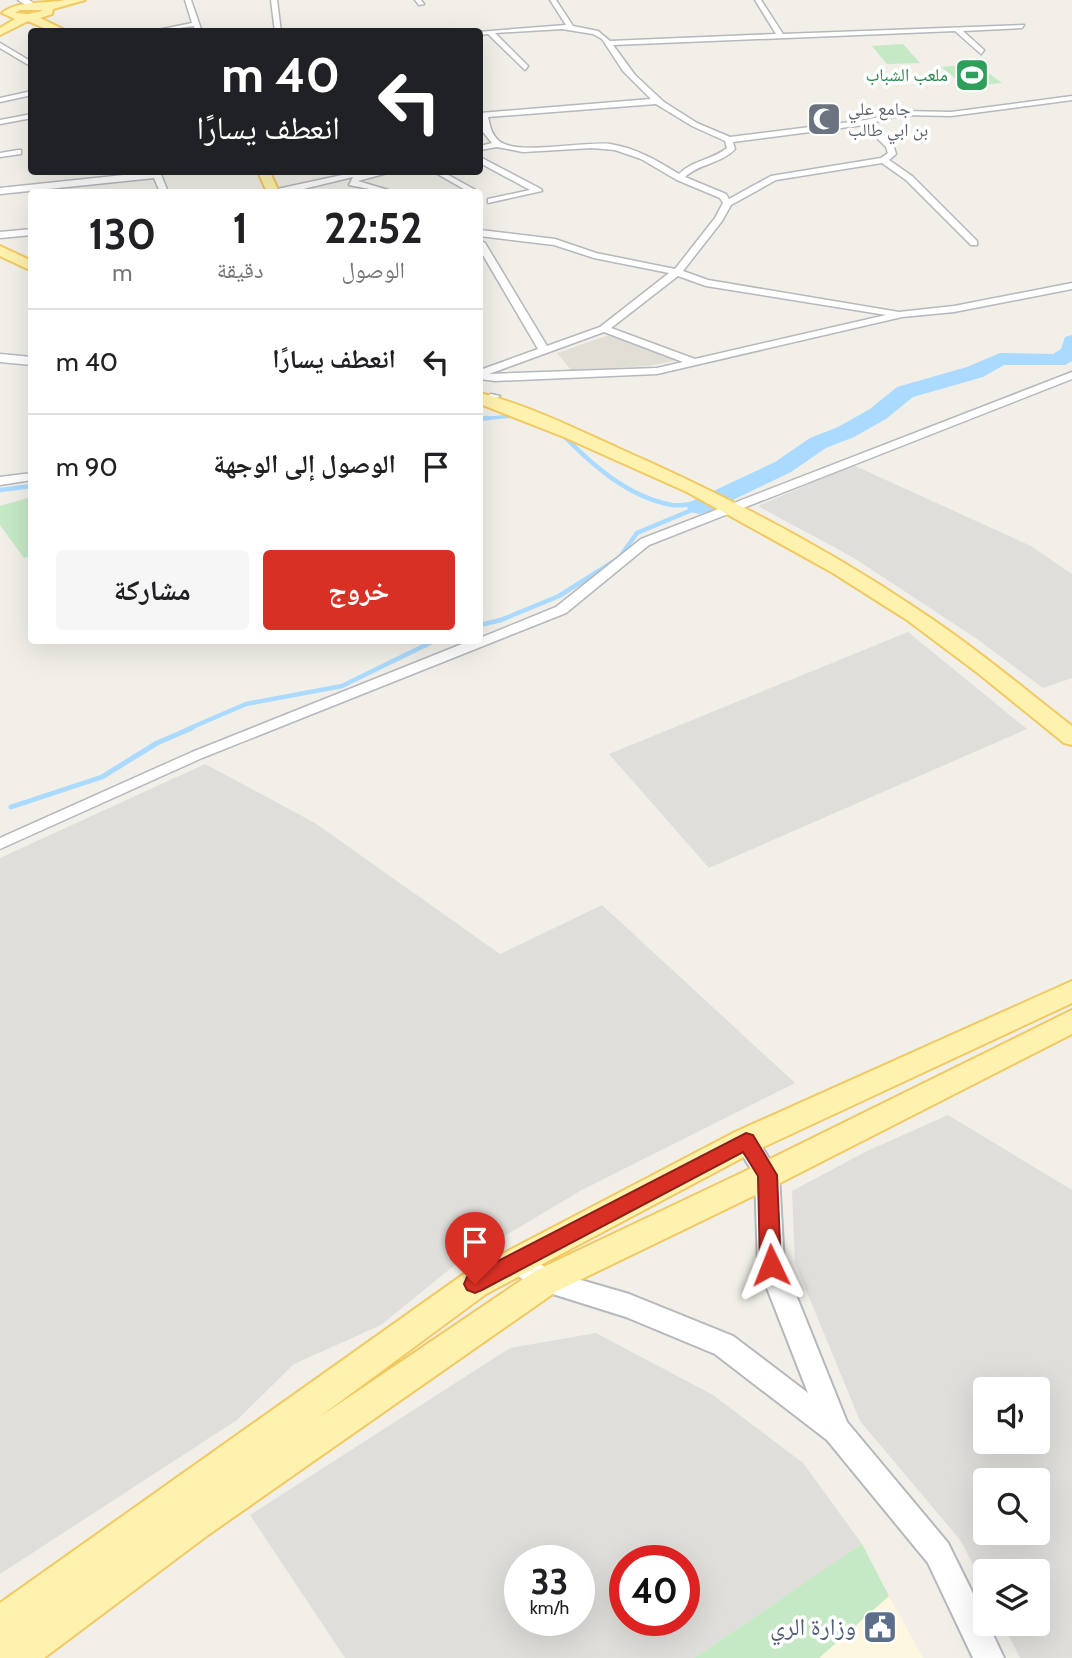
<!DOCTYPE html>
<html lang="ar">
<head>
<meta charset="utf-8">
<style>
	body { margin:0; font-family:Cabin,"Noto Naskh Arabic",sans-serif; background:#f6f6f6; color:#202124; direction:rtl; height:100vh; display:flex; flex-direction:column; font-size:26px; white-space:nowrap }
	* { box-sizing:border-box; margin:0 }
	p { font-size:23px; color:#757577 }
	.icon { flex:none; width:38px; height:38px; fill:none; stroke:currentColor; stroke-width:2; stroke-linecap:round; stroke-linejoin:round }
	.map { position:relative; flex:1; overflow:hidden; direction:ltr }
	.panel { position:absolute; left:28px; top:189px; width:455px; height:455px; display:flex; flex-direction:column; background:#fff; border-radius:7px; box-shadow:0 7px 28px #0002; direction:rtl }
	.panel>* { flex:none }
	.hud { position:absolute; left:28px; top:28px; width:455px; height:147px; border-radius:7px; box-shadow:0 7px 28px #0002; direction:rtl; background:#202124; color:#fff; overflow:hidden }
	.controls { position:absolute; left:973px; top:1377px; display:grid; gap:14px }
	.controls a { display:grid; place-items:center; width:77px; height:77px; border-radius:7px; background:#fff; box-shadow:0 7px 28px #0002; font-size:35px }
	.speed { position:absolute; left:504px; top:1545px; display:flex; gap:14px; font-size:35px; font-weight:700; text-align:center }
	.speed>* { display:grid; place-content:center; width:91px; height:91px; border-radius:50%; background:#fff; box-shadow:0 7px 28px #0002; line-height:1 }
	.speed small { font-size:18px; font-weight:400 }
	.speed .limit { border:10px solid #d22; background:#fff; color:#111 }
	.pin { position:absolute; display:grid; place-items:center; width:60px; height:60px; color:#fff; margin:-72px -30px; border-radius:50% 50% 50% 0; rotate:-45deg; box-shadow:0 0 7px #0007 }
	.pin .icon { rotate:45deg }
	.me { position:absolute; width:77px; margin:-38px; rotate:358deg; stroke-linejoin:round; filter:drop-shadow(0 0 5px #0008) }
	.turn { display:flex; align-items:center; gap:24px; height:147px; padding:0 28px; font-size:32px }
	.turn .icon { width:91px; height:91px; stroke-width:2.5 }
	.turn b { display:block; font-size:49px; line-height:60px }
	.eta { display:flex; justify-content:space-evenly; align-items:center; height:119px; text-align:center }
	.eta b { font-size:42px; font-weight:700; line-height:49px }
	.primary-button { display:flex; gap:14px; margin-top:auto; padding:14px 28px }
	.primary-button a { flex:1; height:80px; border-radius:7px; background:#d93025; color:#fff; font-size:28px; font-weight:700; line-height:80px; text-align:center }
	.primary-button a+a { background:#f6f6f6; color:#202124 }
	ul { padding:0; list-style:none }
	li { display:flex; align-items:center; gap:21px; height:105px; padding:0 28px; border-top:2px solid #e0e0e0 }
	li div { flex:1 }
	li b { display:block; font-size:26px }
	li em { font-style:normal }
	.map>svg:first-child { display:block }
	.commercial { fill:#fef7e0 }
	.industrial { fill:#e0deda; fill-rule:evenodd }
	.education { fill:#e1ded6 }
	.green { fill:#c5e8c5 }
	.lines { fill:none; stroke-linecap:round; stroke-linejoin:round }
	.stream-far2 { stroke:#aadaff; stroke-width:3.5 }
	.stream-far1 { stroke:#aadaff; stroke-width:4.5 }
	.stream { stroke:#aadaff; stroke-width:5 }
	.river { fill:#aadaff; fill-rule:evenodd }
	.minor-casing { stroke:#b5b8bc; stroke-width:3 }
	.tertiary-casing { stroke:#b5b8bc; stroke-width:4 }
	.secondary-casing { stroke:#b6babf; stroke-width:3 }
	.primary-casing { stroke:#f2c960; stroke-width:4 }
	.minor { fill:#fff; fill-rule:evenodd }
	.tertiary { fill:#fff; fill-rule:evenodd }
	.secondary { fill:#fff; fill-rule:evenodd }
	.primary { fill:#fff2af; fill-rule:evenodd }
	.route { fill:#d93025; stroke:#8d1f18; stroke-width:2 }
	.labels { text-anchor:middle; stroke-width:7; stroke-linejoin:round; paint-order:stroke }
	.far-leisure-label { font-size:18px; fill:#27864d; stroke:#fff; text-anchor:end }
	.far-worship-label { font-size:18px; fill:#5b616d; stroke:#fff; text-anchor:start }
	.near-service-label { font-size:24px; fill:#4e5e75; stroke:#fff; text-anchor:end }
</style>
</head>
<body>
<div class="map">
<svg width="1072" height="1658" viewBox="0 0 1072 1658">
	<rect width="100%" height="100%" fill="#f1efe8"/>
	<path class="commercial" d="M889,1596L923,1658H819Z"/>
	<g class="industrial">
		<path d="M853,465L1031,546L1072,574V678L1043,688L977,639L854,558L758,506Z"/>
		<path d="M908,632L1027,729L709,868L609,754Z"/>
		<path d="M205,764L315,823L500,954L602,905L795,1083L580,1191L451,1268L381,1325L294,1364L237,1420L0,1574V858Z"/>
		<path d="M948,1115L1072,1190V1658H1020L1003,1624H1038V1572H985V1588L961,1541L860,1421L795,1263L792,1191L865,1152ZM985,1390H1038V1442H985ZM1038,1480V1533H985V1480Z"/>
		<path d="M596,1333L713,1395L803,1463L862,1544L694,1658H345L250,1515L510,1348ZM520,1561H579V1620H520ZM625,1561H684V1620H625Z"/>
	</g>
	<path class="education" d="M609,335L680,360L648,366L571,370L557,353Z"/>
	<g class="green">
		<path d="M903,44L920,63L887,64L872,46Z"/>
		<path d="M976,64L1002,83L965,86L941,67Z"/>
		<path d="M31,497V556L24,558L0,525V506Z"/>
		<path d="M862,1544L889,1596L819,1658H694Z"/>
	</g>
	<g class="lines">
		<path class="stream-far2" d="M480,419L514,416"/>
		<g class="stream-far1">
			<path d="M480,419L488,418"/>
			<path d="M562,434C592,465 628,497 672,505C684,507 697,501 710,502"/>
			<path d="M0,490L32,486"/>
			<path d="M480,625L501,620L559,596L619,558L637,533L699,507"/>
			<path d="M188,729L246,704L342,686L436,640"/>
		</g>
		<path class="stream" d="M11,807L102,777L157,743L192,728"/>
		<path class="river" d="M1072,335V361L1065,365H1004L983,377L913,397L886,419L854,437L826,448L791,472L708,512L699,514L690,512L687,507L690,502L775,462L810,438L838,427L870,409L897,387L967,367L1000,353L1053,354L1061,349L1065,337Z"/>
		<g class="minor-casing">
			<g id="minor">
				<path d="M185,0H191L202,32H195L194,26L148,32L192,23Z"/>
				<path d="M271,0H277L281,32H275Z"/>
				<path d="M415,0H421L424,4L419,5Z"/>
				<path d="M550,0H556L573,26L598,31L610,41L776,34L755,0H761L783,34L1024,25L1022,28L963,31L984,50L981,54L955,31L613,45L635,75L664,102L697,123L730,137L866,120L902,111L951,112L1072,96V100L951,116L902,115L872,123L893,144L896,154L889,160L912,176L977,241V245H971L906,180L882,163L776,180L731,205L722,221L683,271L708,280L899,312L954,306L1072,283V289L954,312L902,317L657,374L495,381L480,379V370L538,349L480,250V240L485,243L547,346L600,327L669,273L594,258L554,245L480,236V230L555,239L596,253L675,269L715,218L723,203L720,198L677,180L641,159L615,150L592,148L523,152L497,147L480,150V146L492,143L483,132L480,113L651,99L623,71L602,39L593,34L562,29L495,33L528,66L525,70L488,34L480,35L478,32L566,25ZM656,104L692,126L725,141L727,148C712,160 693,160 679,174C658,161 636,148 610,144C584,141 517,156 499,141C491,134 490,126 488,117ZM864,125L886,147L888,153L881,158L771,176L729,199L726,194L685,177C700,163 721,164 735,149L733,142ZM678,276L706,286L886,315L695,359L611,328ZM604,332L683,362L657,368L489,374Z"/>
				<path d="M0,43L32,62V67L0,48Z"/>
				<path d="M32,91V95L0,102V98Z"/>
				<path d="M32,114V118L0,124V120Z"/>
				<path d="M18,150H21V154L0,157V153Z"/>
				<path d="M480,157L541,189L542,191L488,203V199L530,190L480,163Z"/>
				<path d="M152,172H160L168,192H160L154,178L0,194V188Z"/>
				<path d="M356,172H369L368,174L391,172L358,181L395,192H384L349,185L353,177L295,191H268Z"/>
				<path d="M434,172H443L479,192H469Z"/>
				<path d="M32,229V235L0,238V232Z"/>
				<path d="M1072,372V379L649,545L566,613L202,758L0,849V838L192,752L472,640H480V638L556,607L641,539Z"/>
				<path d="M491,394L500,396L480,407V400Z"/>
				<path d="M32,473V480L0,485V477Z"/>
			</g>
		</g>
		<g class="tertiary-casing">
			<path id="tertiary" d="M746,1131L754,1134L779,1175L784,1265L847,1422L948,1543L985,1618V1624H988L1004,1658H973L928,1563L827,1440L715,1354L626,1317L537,1289L508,1269L504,1261L508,1253L517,1250L553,1272L629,1294L733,1336L808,1393L758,1265L755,1176L734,1141L738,1134Z"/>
		</g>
		<g class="secondary-casing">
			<g id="secondary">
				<path d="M18,0H29L36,5L29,7Z"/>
				<path d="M0,354L32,357V365L0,362Z"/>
			</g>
		</g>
		<g class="primary-casing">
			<g id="primary">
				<path d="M65,0H85L53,9L52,14L40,18L69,32H53L28,21L0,35V28L15,19L2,13C18,0 45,4 65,0ZM20,10H42V11L28,14L15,13Z"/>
				<path d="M258,172H270L279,192H267Z"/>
				<path d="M0,246L32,261V271L0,256Z"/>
				<path d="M480,393C527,405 574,428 618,448C723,494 825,547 920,611C973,646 1022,687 1072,726V745L1064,743L979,674L907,620L833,573L687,492L564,437L480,404Z"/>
				<path d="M1072,981V1003L757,1150L486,1294L318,1418L535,1271L756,1166L1072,1010V1034L778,1184L557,1291L208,1535L44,1658H0V1603L464,1274L735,1132Z"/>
			</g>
		</g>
		<use href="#minor" class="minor"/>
		<use href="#tertiary" class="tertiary"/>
		<use href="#secondary" class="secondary"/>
		<use href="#primary" class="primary"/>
	</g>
	<path class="route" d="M746,1133L753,1135L777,1175L781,1265L778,1272L771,1275L763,1272L760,1265L758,1176L743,1152L482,1290L475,1293L467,1290L464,1284L467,1277Z"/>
	<defs>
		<g id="stadium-square" transform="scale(1.75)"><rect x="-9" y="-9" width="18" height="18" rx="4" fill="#2e9e5b" stroke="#fff"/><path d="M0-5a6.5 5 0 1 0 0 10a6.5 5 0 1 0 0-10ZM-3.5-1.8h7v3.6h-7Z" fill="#fff"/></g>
		<g id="mosque-square" transform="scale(1.75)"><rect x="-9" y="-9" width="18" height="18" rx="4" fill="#6b7280" stroke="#fff"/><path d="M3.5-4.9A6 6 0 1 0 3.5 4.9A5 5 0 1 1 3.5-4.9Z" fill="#fff"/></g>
		<g id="civic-square" transform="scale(1.75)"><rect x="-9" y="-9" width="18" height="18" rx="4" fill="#5c6f8a" stroke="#fff"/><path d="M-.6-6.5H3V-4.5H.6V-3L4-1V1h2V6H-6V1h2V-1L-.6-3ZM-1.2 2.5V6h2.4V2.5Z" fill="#fff"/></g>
	</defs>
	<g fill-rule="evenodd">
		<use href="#stadium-square" x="972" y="75"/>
		<use href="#mosque-square" x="824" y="119"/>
		<use href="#civic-square" x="880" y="1627"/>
	</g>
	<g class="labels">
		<g class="far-leisure-label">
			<text x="948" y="81">ملعب الشباب</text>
		</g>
		<g class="far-worship-label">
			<text x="848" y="115">جامع علي<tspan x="848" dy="21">بن ابي طالب</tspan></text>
		</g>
		<g class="near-service-label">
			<text x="856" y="1635">وزارة الري</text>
		</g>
	</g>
</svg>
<div class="controls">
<a><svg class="icon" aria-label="sound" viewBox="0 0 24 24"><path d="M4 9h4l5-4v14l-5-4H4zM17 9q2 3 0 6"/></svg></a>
<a><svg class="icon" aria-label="search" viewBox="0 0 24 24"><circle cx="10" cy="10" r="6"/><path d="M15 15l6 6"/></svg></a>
<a><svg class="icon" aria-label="layers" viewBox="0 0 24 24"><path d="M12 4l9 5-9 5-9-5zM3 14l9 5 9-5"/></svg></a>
</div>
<div class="speed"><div>33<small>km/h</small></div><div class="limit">40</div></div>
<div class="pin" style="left:475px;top:1284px;background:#d93025"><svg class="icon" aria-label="arrive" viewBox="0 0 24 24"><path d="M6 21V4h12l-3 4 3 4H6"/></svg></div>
<svg class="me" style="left:771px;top:1265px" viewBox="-20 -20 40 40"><path d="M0-17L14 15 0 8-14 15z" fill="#d93025" stroke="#fff" stroke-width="4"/></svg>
<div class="hud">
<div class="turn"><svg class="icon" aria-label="left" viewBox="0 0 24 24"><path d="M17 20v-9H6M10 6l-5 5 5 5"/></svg><div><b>40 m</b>انعطف يسارًا</div></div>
</div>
<section class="panel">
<div class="eta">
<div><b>22:52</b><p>الوصول</p></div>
<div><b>1</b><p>دقيقة</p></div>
<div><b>130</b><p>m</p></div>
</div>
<ul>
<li><svg class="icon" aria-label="left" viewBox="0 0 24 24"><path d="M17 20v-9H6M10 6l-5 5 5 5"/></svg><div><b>انعطف يسارًا</b></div><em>40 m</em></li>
<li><svg class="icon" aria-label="arrive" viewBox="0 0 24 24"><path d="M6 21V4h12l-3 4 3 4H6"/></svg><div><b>الوصول إلى الوجهة</b></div><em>90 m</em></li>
</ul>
<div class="primary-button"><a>خروج</a><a>مشاركة</a></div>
</section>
</div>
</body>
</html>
